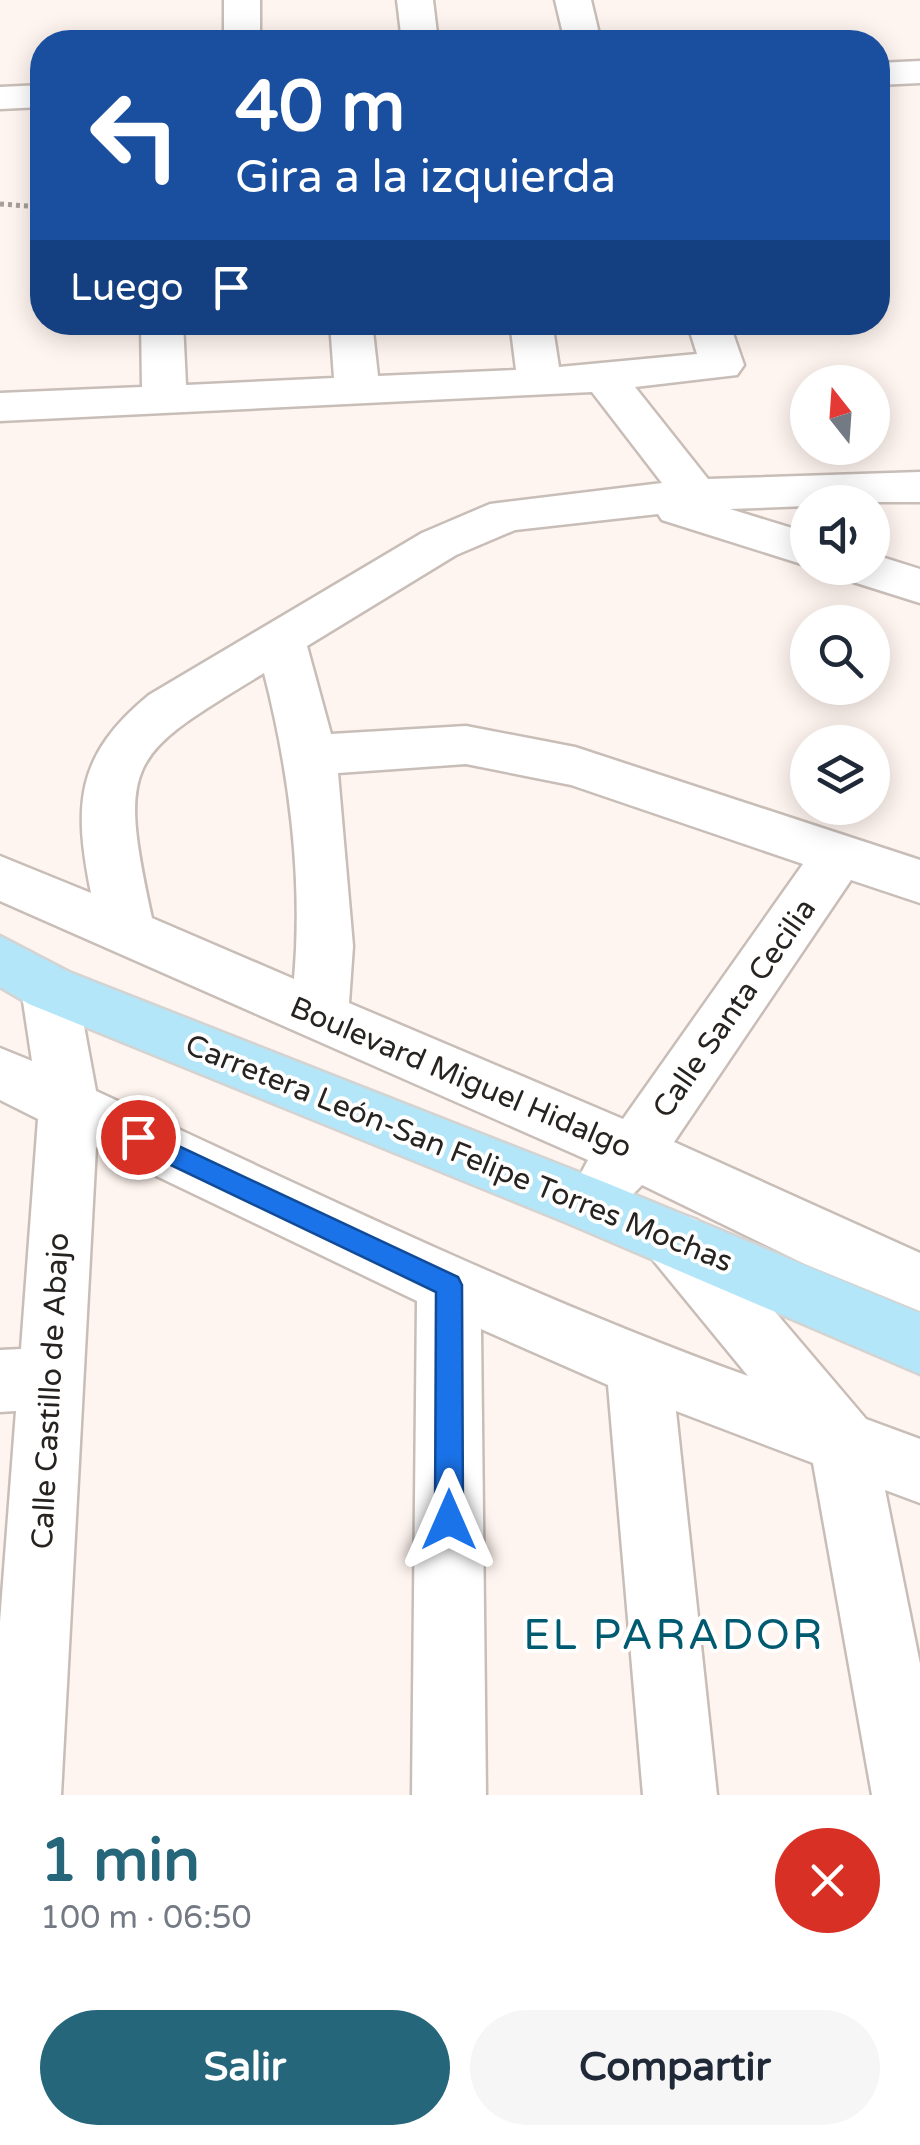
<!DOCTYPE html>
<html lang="es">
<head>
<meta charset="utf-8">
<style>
	body { margin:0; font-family:"Varela Round",sans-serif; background:#f6f6f7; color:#1f2937; height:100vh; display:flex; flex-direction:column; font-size:38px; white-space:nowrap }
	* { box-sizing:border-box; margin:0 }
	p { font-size:32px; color:#747a83 }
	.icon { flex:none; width:55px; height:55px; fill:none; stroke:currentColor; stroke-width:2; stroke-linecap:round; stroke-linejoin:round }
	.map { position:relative; height:1795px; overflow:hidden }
	.side { display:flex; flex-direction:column; background:#fff; flex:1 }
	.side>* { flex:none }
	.hud { position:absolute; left:30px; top:30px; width:860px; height:305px; border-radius:40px; box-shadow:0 5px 25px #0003; background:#1a4fa0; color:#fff; overflow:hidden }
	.needle { width:65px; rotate:343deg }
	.buttons { position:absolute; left:790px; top:365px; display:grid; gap:20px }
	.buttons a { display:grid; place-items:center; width:100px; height:100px; border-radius:50%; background:#fff; box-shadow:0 5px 25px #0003; font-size:50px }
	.pin { position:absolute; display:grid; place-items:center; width:85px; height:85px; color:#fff; margin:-42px; border:5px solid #fff; border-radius:50%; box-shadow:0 2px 10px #0007 }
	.me { position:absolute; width:110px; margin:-55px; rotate:0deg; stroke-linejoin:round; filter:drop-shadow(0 0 8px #0008) }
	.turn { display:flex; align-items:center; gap:35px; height:210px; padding:0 40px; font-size:45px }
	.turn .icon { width:130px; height:130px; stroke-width:2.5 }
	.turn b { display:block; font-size:70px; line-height:85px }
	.then { display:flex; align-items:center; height:95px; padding:0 40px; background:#0003; gap:20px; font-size:38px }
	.round { display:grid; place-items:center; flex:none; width:105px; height:105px; border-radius:52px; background:#f6f6f7 }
	.head { display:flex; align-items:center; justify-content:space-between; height:170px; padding:0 40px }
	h1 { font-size:60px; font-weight:700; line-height:75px; color:#26667b }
	.button { display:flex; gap:20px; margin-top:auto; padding:20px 40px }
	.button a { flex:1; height:115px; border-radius:60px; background:#26667b; color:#fff; font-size:40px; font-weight:700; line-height:115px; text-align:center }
	.button a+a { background:#f6f6f7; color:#1f2937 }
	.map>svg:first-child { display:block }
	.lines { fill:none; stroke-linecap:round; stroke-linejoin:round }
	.minor-casing { stroke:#c8bdb7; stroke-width:5 }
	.major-casing { stroke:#d4d3d2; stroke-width:5 }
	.path { stroke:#a69f9a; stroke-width:5; stroke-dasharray:4 4; stroke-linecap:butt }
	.minor { fill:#fff; fill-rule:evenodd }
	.major { fill:#b2e6f8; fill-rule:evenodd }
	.route { fill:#1a73e8; stroke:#114b97; stroke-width:2.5 }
	.labels { text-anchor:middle; stroke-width:8; stroke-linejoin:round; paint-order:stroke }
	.street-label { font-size:30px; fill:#272320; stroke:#fff }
	.near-quarter-label { font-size:42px; letter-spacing:2.5px; fill:#005a70; stroke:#fff }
</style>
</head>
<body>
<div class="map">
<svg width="920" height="1795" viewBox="0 0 920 1795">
	<rect width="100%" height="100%" fill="#fff5f0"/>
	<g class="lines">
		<g class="minor-casing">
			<g id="minor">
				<rect x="224" y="0" width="36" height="42"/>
				<path d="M397,0H433L438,42H402Z"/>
				<path d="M555,0H591L601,42H565Z"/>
				<path d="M920,61V83L878,85V63Z"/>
				<path d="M42,85V107L0,109V87Z"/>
				<path d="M141,322H183L186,385L334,378L330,322H372L378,376L516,370L510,322H552L559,367L697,354L687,322H729L744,365L737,375L635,387L708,479L920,472V502H808V506L730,509L808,533V566L662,520L658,514L515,530L456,555L307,646L331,734L466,726L575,747L920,860V903L851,880L674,1142L920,1253V1311L805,1264L642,1185C625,1204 611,1207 587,1198L578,1179L588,1160L0,901V856L91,893C73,804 76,755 149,695L422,533L490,504L662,483L592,392L0,421V393L142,387ZM264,673C289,770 303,878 294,979L152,918C117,758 128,756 264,673ZM466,764L571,785L803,864L623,1119L349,1003L353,946L338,773Z"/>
				<path d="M872,554L920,569V603L847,580L840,568H872Z"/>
				<path d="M49,965L69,972L77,988L96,1091C311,1190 525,1295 748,1376L653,1260L644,1240L653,1220L675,1212L697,1220L866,1419L920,1439V1503L885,1490L920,1664V1795H872L813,1463L676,1411L717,1795H643L608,1385L481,1329L486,1795H412L417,1301L96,1147L61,1795H0V1622L16,1411L0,1412V1350L21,1349L38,1119L0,1100V1048L32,1061L21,988L29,972Z"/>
			</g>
		</g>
		<g class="major-casing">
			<path id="major" d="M0,936L69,972L609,1184L920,1313V1374L565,1222L29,1004L0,987Z"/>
		</g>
		<path class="path" d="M0,204L42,207"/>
		<use href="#minor" class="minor"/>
		<use href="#major" class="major"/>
	</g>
	<path class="route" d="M138,1127L458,1277L462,1285L463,1520L459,1530L449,1534L439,1530L435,1520L436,1292L129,1145L126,1137Z"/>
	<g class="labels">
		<g class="street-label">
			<text transform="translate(734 1008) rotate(-55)" y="10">Calle Santa Cecilia</text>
			<text transform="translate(461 1077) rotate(23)" y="10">Boulevard Miguel Hidalgo</text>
			<text transform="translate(459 1153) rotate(22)" y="10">Carretera León-San Felipe Torres Mochas</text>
			<text transform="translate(50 1391) rotate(-87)" y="10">Calle Castillo de Abajo</text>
		</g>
		<g class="near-quarter-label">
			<text x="674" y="1649">EL PARADOR</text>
		</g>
	</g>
</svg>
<div class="buttons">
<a><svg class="needle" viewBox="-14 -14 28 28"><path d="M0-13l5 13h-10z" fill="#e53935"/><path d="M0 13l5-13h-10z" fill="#747a83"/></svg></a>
<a><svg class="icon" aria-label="sound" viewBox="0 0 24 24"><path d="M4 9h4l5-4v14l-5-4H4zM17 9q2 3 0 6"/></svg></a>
<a><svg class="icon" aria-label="search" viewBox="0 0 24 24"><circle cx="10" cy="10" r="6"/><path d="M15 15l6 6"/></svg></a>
<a><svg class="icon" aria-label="layers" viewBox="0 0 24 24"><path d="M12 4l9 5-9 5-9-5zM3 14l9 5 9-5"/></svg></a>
</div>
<div class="pin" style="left:138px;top:1137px;background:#d93025"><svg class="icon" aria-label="arrive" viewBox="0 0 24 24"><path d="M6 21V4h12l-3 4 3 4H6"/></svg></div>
<svg class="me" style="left:449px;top:1520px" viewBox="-20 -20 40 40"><path d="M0-17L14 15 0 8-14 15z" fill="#1a73e8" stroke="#fff" stroke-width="4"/></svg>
<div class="hud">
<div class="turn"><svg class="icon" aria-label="left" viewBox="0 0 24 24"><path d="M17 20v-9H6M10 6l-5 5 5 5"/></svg><div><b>40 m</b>Gira a la izquierda</div></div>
<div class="then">Luego<svg class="icon" aria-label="arrive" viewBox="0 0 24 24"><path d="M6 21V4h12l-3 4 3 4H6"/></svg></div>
</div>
</div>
<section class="side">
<div class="head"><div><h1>1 min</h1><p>100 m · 06:50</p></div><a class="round" style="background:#d93025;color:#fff"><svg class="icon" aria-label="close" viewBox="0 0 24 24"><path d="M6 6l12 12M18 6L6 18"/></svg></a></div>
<div class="button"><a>Salir</a><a>Compartir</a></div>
</section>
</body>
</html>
